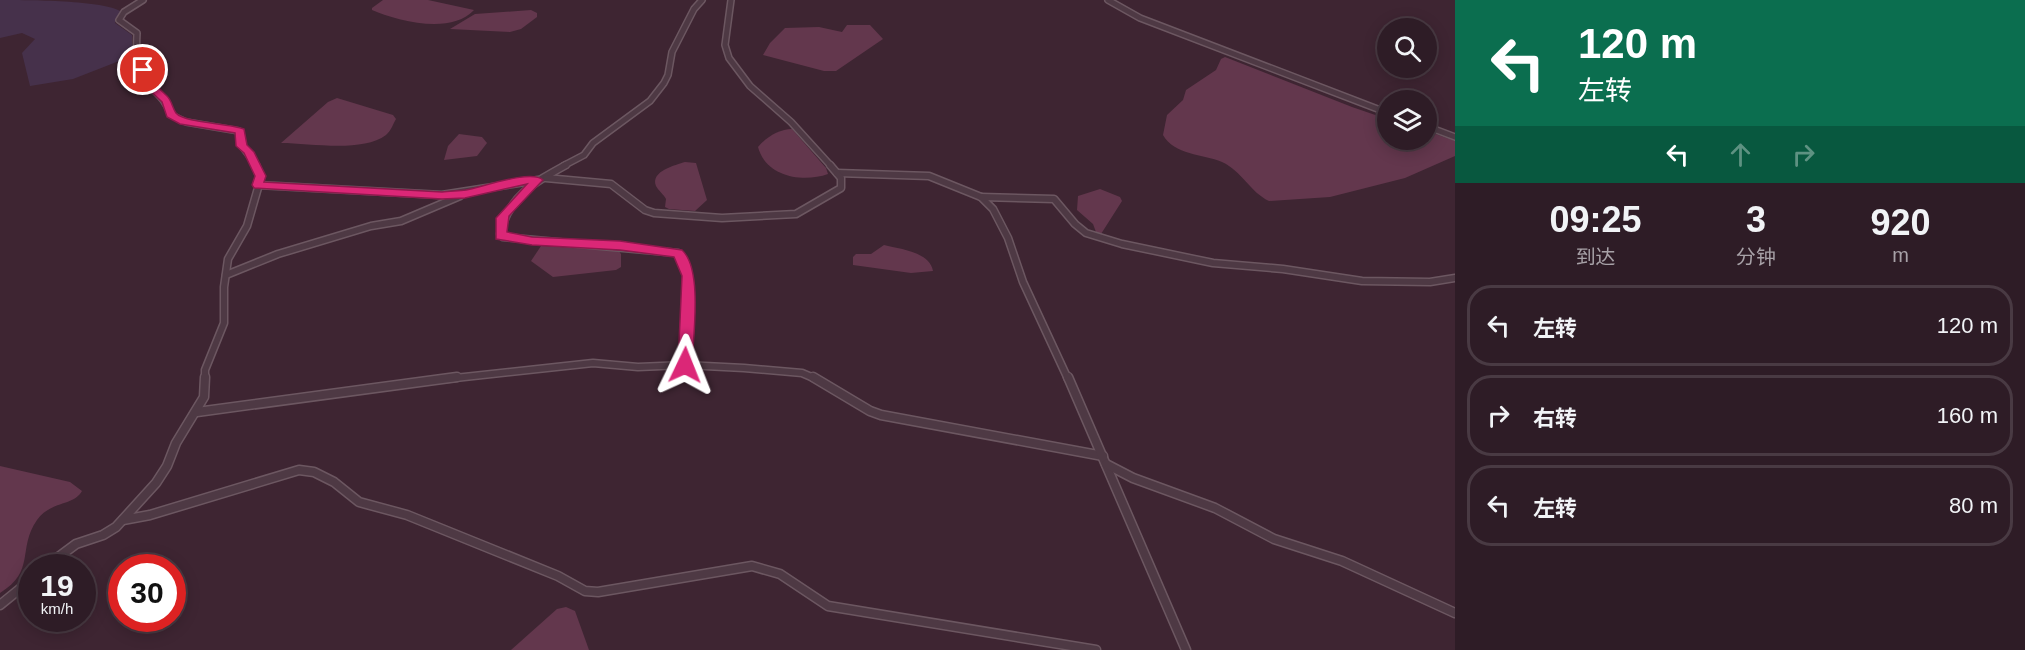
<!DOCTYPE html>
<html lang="zh">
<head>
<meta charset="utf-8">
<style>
	body { margin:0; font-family:Helvetica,"Noto Sans SC",sans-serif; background:#36252e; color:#f1f3f6; height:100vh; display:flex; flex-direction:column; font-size:22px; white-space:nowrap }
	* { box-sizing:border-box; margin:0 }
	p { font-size:20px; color:#a7a1a7 }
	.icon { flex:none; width:33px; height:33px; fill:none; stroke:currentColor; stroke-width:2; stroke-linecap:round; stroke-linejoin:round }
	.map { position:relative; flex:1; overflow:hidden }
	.sheet { display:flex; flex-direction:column; background:#2e1c26; width:570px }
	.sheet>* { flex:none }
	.guide { background:#0b6e4f; color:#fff; overflow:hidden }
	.buttons { position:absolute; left:1377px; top:18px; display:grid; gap:12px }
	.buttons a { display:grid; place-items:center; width:60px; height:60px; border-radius:50%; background:#2e1c26; box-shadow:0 3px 15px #0003,0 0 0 2px #493a43; font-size:30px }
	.speed { position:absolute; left:18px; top:554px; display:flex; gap:12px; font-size:30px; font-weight:700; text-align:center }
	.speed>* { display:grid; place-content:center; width:78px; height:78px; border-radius:50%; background:#2e1c26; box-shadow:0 3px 15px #0003,0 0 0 2px #493a43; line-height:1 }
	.speed small { font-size:15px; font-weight:400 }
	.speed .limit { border:9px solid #d22; background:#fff; color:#111 }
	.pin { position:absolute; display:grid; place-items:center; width:51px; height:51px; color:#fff; margin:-26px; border:3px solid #fff; border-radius:50%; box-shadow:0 2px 6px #0007 }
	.me { position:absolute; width:66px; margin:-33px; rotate:2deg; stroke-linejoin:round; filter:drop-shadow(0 0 4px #0008) }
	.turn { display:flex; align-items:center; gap:21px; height:126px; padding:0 24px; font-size:27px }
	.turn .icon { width:78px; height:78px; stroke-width:2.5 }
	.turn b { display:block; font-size:42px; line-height:51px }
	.lanes { display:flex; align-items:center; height:57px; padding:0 24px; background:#0003; justify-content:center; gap:30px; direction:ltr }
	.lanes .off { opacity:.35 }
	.eta { display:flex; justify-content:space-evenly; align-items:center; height:102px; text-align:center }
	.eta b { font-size:36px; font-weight:800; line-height:42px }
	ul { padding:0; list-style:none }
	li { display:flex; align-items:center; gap:18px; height:81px; margin:0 12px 9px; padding:0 12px; border:3px solid #493a43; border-radius:24px }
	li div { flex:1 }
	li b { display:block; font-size:22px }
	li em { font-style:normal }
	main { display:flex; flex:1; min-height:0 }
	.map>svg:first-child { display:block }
	.green { fill:#46314b }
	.water { fill:#63374d }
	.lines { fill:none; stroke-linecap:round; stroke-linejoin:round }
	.minor-far2-casing { stroke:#6c5761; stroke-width:8 }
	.minor-far1-casing { stroke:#6c5761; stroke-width:9 }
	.minor-casing { stroke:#6c5761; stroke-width:11 }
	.minor-far2 { stroke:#4e3944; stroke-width:5 }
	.minor-far1 { stroke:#4e3944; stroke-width:6 }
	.minor { stroke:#4e3944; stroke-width:8 }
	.route { fill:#db2777; stroke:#8e194d; stroke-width:1.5 }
</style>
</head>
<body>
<main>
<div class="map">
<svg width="1455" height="650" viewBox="0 0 1455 650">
	<rect width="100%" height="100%" fill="#3e2532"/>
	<path class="green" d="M0,0C26,0 105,0 122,12L116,19L115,23L132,35V56L73,79L30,86L22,53L35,39L22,33L0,38Z"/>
	<g class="water">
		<path d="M383,0H428L474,10C451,35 398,21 372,10V8Z"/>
		<path d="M531,10L537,13V17L521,29L510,32L450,29L475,14Z"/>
		<path d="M847,25H870L883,39L836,71H824L763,55L770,43L785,28L819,27L842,32Z"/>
		<path d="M1225,57L1352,107L1387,119L1388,140H1426L1427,131L1455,141V156L1405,178L1330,197L1269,201C1250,192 1242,171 1222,162C1203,154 1174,155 1163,135L1167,115L1183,100L1186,90L1216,70L1221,59Z"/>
		<path d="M337,98L393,115L396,119C393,124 391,131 386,135C362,153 310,143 281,143L328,102Z"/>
		<path d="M792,129L826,168L828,174C803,183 766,177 758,147C766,137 780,129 792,129Z"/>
		<path d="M459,134L482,137L487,143L477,156L444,160L448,146Z"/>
		<path d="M685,162L696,163L707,200L695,211L669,209L665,207L666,199C664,195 658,190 656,186C650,171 676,165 685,162Z"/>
		<path d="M1100,189L1120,197L1122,201L1101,234L1096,232L1093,224L1077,210L1078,196Z"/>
		<path d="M884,245C900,249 930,252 933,271L911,273L853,265V257L856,254H871Z"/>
		<path d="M541,246L618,250L621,254V267L616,270L553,277L531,261Z"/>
		<path d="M0,466L70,482L82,491C74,506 50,501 37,520C17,549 36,571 0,593Z"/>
		<path d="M566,607L575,611L589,650H511L557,609Z"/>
	</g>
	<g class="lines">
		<g class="minor-far2-casing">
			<g id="minor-far2">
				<path d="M143,0L124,12L119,20L137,33C136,50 136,70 148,84C159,96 165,99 171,115L186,122L239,131L242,146L257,166"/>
				<path d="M731,0L725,45L729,58L750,86L791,122L831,166"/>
				<path d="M1108,0L1140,18L1388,113"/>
				<path d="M1426,126L1455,137"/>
				<path d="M563,166L584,155L593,143L650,101L664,83L668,75L672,52L694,9L702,0"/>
			</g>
		</g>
		<g class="minor-far1-casing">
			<g id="minor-far1">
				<path d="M566,165C533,183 509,196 500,234L503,237L678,253C699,283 687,331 685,365"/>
				<path d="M837,173L929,176L981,197L993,209L1008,238L1023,282L1068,379"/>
				<path d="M546,178L611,184L645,210L654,213L722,218L796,214L841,188V178L830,165"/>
				<path d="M258,185L442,195L538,180"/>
				<path d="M981,197L1054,199L1075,224L1086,233L1122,244L1213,263L1283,269L1362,281L1430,282L1455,278"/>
				<path d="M226,275L278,254L371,226L401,221L460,196"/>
				<path d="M205,379V370L224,323V287L228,259L247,226L260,181L256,165"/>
				<path d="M446,379L593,363L638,367L685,365L744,368L802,373L816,379"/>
			</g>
		</g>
		<g class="minor-casing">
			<g id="minor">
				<path d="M813,377L870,411L881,415L1103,456"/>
				<path d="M1068,377L1186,650"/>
				<path d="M197,412L457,377"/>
				<path d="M1106,464L1133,478L1215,508L1274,539L1342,561L1455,613"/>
				<path d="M123,520L150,515L299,470L314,472L334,482L359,502L407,515L558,576L585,591L598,592L752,566L780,574L828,606L1096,650"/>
				<path d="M45,567L76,544L103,535L116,527L156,483L167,466L176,443L204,397L205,377"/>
				<path d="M0,605L32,579"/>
			</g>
		</g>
		<use href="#minor-far2" class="minor-far2"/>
		<use href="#minor-far1" class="minor-far1"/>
		<use href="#minor" class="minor"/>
	</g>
	<path class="route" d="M143,67L148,70C151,82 158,87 167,96C172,101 172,107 176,113C184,123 229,123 244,129L247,145L254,152L266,176L264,182L442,192C450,191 458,191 466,190C482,187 532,169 543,180L509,216L507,232L532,237L620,241L682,250C703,269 693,337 692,365L690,369H680L678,365L682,276L674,257L620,250L532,245L496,239V218L527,184L465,198L442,199L254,188L252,185L255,176L244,153L236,146L235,133L180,124L167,117L162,102L141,82L138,70Z"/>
</svg>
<div class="buttons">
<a><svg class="icon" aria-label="search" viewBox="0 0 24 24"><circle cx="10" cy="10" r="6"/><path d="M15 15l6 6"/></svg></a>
<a><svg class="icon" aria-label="layers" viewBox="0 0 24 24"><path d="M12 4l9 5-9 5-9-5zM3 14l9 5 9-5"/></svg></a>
</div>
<div class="speed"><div>19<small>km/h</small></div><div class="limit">30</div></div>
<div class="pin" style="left:143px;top:70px;background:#d93025"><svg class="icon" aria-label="arrive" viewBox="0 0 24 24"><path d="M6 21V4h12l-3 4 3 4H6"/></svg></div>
<svg class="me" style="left:685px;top:365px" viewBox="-20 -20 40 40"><path d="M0-17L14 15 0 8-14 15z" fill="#db2777" stroke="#fff" stroke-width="4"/></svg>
</div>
<section class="sheet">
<div class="guide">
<div class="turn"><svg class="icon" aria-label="left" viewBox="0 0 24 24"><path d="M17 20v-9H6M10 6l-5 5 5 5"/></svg><div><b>120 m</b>左转</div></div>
<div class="lanes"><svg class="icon" aria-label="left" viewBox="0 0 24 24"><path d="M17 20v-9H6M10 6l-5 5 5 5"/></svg><svg class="icon off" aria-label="ahead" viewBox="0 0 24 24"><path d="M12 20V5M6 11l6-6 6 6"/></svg><svg class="icon off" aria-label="right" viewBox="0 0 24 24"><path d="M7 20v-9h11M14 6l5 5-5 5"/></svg></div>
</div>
<div class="eta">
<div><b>09:25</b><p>到达</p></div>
<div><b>3</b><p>分钟</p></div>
<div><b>920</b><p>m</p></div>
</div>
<ul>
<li><svg class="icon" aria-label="left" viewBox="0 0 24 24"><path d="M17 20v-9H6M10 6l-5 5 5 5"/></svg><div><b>左转</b></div><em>120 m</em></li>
<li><svg class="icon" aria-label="right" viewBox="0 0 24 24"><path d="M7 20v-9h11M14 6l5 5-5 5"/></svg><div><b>右转</b></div><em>160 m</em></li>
<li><svg class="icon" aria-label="left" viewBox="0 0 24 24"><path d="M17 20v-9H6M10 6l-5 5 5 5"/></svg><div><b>左转</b></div><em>80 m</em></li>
</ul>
</section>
</main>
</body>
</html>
